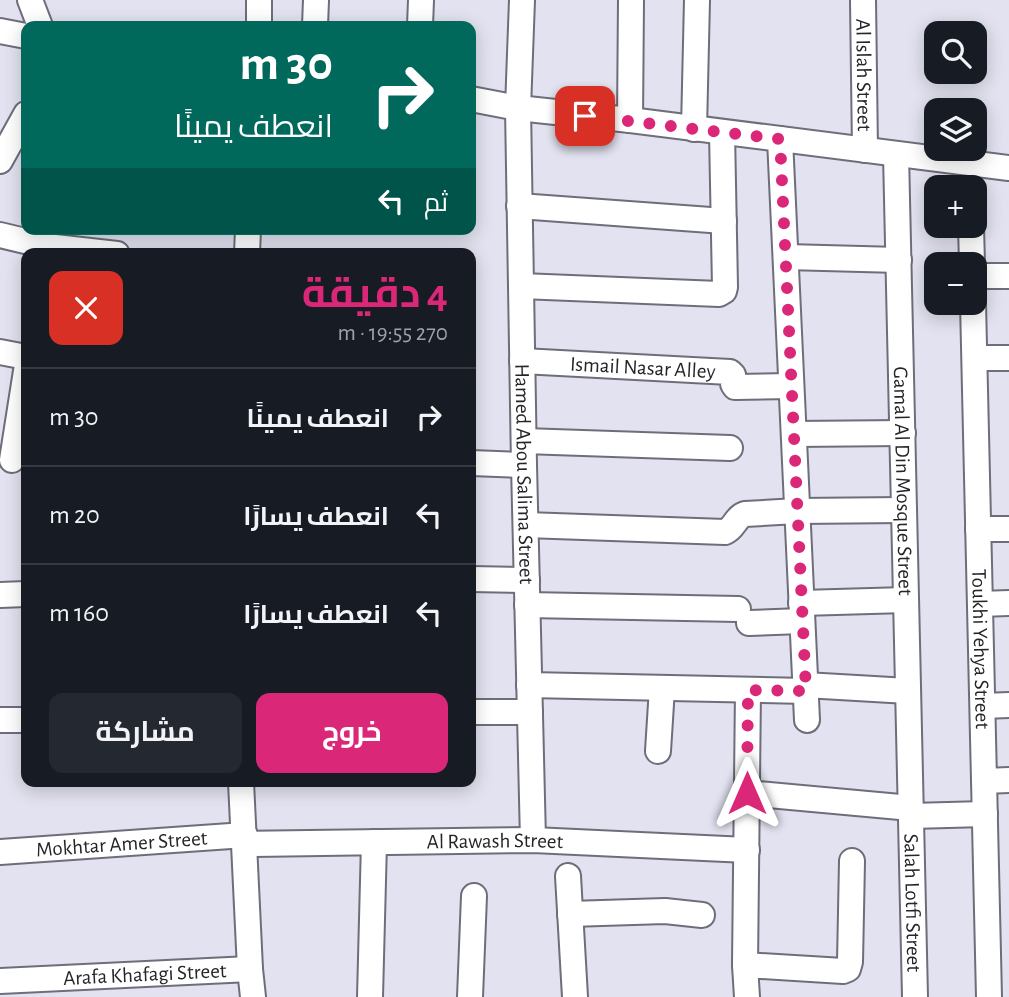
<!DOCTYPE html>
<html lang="ar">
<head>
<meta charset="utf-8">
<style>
	body { margin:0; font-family:"Alegreya Sans",Cairo,sans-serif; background:#242831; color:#f1f3f6; direction:rtl; height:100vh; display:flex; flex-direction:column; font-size:26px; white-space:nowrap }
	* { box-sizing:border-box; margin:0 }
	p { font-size:23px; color:#9ea1a6 }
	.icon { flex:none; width:38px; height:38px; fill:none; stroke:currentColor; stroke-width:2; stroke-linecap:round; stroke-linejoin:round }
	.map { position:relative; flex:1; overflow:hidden; direction:ltr }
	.side { position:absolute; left:21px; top:248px; width:455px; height:539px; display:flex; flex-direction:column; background:#171b24; border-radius:14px; box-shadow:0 4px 18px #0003; direction:rtl }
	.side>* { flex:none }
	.banner { position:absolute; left:21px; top:21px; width:455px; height:214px; border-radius:14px; box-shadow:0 4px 18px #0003; direction:rtl; background:#00695c; color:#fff; overflow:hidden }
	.buttons { position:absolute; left:924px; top:21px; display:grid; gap:14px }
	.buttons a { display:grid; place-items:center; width:63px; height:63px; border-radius:14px; background:#171b24; box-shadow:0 4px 18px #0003; font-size:35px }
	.pin { position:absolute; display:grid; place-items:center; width:60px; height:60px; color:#fff; margin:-30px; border-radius:14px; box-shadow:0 4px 10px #0006 }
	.me { position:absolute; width:77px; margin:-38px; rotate:0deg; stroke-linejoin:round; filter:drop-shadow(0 0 5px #0008) }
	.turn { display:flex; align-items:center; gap:24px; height:147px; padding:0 28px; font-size:32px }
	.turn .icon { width:91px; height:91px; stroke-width:2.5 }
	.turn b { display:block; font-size:49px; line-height:60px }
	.then { display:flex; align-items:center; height:66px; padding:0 28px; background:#0003; gap:14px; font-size:26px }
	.round { display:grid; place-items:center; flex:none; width:74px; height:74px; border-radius:14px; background:#242831 }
	.head { display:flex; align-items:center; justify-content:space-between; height:119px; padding:0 28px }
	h1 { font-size:42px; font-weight:700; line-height:52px; color:#db2777 }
	.action { display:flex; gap:14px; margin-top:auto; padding:14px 28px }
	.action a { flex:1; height:80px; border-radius:14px; background:#db2777; color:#fff; font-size:28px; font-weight:700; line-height:80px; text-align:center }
	.action a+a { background:#242831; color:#f1f3f6 }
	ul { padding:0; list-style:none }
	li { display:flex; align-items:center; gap:21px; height:98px; padding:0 28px; border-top:2px solid #363941 }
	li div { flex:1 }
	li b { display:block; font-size:26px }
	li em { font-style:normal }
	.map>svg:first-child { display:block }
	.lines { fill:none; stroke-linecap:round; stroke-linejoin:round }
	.street-casing { stroke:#6e6e7a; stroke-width:28 }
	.street { stroke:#fff; stroke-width:24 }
	.route { stroke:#db2777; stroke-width:12; stroke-dasharray:0 21.6 }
	.labels { text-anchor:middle; stroke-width:5; stroke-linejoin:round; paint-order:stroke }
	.street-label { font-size:21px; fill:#242429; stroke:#fff }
</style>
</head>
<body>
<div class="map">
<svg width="1009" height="997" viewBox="0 0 1009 997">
	<rect width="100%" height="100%" fill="#e2e2f0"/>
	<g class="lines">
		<g class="street-casing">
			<g id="street">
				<path d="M30,0L40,26"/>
				<path id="s1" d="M522,0L518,108L524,465L533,840"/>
				<path id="s2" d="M863,0L865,150"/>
				<path d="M259,26V0"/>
				<path d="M315,26L316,0"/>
				<path d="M420,26L421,0"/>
				<path d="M0,31L26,36"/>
				<path d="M471,99L518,108L630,120L1009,168"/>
				<path d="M630,120L631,0"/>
				<path d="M694,129L697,0"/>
				<path d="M780,139L807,720"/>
				<path id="s3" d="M896,154L915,997"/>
				<path d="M0,161L26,114"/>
				<path d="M519,206L724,221"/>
				<path d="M971,226L972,264"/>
				<path d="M0,235L46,246L117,254"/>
				<path d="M247,254L248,229"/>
				<path d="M786,257L899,260"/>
				<path d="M975,276H1009"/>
				<path d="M521,286L719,294L724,291L725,287L722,132"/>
				<path id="s4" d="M973,303L989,997"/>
				<path d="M0,352L26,357"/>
				<path d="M975,358H1009"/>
				<path id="s5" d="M522,361L730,372L733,375V384L735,387L791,386"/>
				<path d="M794,434L903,433"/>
				<path d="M524,441L730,448"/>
				<path d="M12,460L26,371"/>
				<path d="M471,463L524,465"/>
				<path d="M526,525L725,532C735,528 735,517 745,514L797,511L904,510"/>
				<path d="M978,529H1009"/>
				<path d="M471,579L527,580"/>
				<path d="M0,595L26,594"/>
				<path d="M801,603L906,600"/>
				<path d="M980,604L1009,603"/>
				<path d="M527,605L738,609"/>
				<path d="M749,623L802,621"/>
				<path d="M529,685L806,691"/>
				<path d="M805,685L908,691"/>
				<path d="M983,706L1009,705"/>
				<path d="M471,712H530"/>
				<path d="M0,720H26"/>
				<path d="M658,751L662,688"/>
				<path d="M984,781L1009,780"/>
				<path d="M241,782L250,969L253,997"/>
				<path d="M747,793L911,808"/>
				<path d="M911,816L985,814"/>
				<path id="s6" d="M245,844L533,840L747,850"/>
				<path id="s7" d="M0,852L245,835"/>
				<path d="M568,876L575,997"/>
				<path d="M570,914L665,911L702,915"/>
				<path d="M745,965L843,971L848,969L850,962L852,861"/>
				<path id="s8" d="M0,981L250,969"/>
				<path d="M370,997L374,842"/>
				<path d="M470,997L474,896"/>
				<path d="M747,997L745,965L748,690"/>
			</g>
		</g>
		<use href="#street" class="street"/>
	</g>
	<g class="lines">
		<path class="route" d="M585,116L780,139L806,691L748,690L747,793"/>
	</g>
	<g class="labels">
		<g class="street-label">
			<text dy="7" stroke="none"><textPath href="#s2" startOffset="75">Al Islah Street</textPath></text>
			<text dy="7" stroke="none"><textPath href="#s5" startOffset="121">Ismail Nasar Alley</textPath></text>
			<text dy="7" stroke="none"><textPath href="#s1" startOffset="474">Hamed Abou Salima Street</textPath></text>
			<text dy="7" stroke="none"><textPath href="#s3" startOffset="327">Gamal Al Din Mosque Street</textPath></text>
			<text dy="7" stroke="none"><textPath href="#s4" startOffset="346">Toukhi Yehya Street</textPath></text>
			<text dy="7" stroke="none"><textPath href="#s6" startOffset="250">Al Rawash Street</textPath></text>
			<text dy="7" stroke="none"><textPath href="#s7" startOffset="122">Mokhtar Amer Street</textPath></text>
			<text dy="7" stroke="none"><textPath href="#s3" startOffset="749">Salah Lotfi Street</textPath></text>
			<text dy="7" stroke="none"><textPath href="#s8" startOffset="145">Arafa Khafagi Street</textPath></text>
		</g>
	</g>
</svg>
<div class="buttons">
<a><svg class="icon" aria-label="search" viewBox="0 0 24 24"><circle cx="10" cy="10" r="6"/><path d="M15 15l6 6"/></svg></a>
<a><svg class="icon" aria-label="layers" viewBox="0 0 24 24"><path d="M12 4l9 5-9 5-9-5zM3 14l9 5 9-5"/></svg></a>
<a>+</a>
<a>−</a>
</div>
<div class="pin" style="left:585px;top:116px;background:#d93025"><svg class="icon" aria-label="arrive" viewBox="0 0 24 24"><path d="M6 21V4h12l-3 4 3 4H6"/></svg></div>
<svg class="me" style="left:747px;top:793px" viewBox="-20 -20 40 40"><path d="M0-17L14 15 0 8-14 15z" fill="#db2777" stroke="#fff" stroke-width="4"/></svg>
<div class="banner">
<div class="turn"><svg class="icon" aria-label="right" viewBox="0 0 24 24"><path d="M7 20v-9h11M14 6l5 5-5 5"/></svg><div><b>30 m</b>انعطف يمينًا</div></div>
<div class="then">ثم<svg class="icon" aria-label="left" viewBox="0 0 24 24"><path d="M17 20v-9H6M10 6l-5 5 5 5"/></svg></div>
</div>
<section class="side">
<div class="head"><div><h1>4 دقيقة</h1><p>270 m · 19:55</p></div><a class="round" style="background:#d93025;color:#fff"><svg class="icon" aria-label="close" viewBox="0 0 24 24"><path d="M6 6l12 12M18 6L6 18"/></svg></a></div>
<ul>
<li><svg class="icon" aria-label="right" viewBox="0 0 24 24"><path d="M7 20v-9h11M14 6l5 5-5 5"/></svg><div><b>انعطف يمينًا</b></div><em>30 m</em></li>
<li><svg class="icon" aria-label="left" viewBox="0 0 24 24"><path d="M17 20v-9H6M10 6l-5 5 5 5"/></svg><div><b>انعطف يسارًا</b></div><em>20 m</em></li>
<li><svg class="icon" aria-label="left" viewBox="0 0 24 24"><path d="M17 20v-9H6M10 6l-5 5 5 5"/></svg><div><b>انعطف يسارًا</b></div><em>160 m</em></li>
</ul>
<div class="action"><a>خروج</a><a>مشاركة</a></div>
</section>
</div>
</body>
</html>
